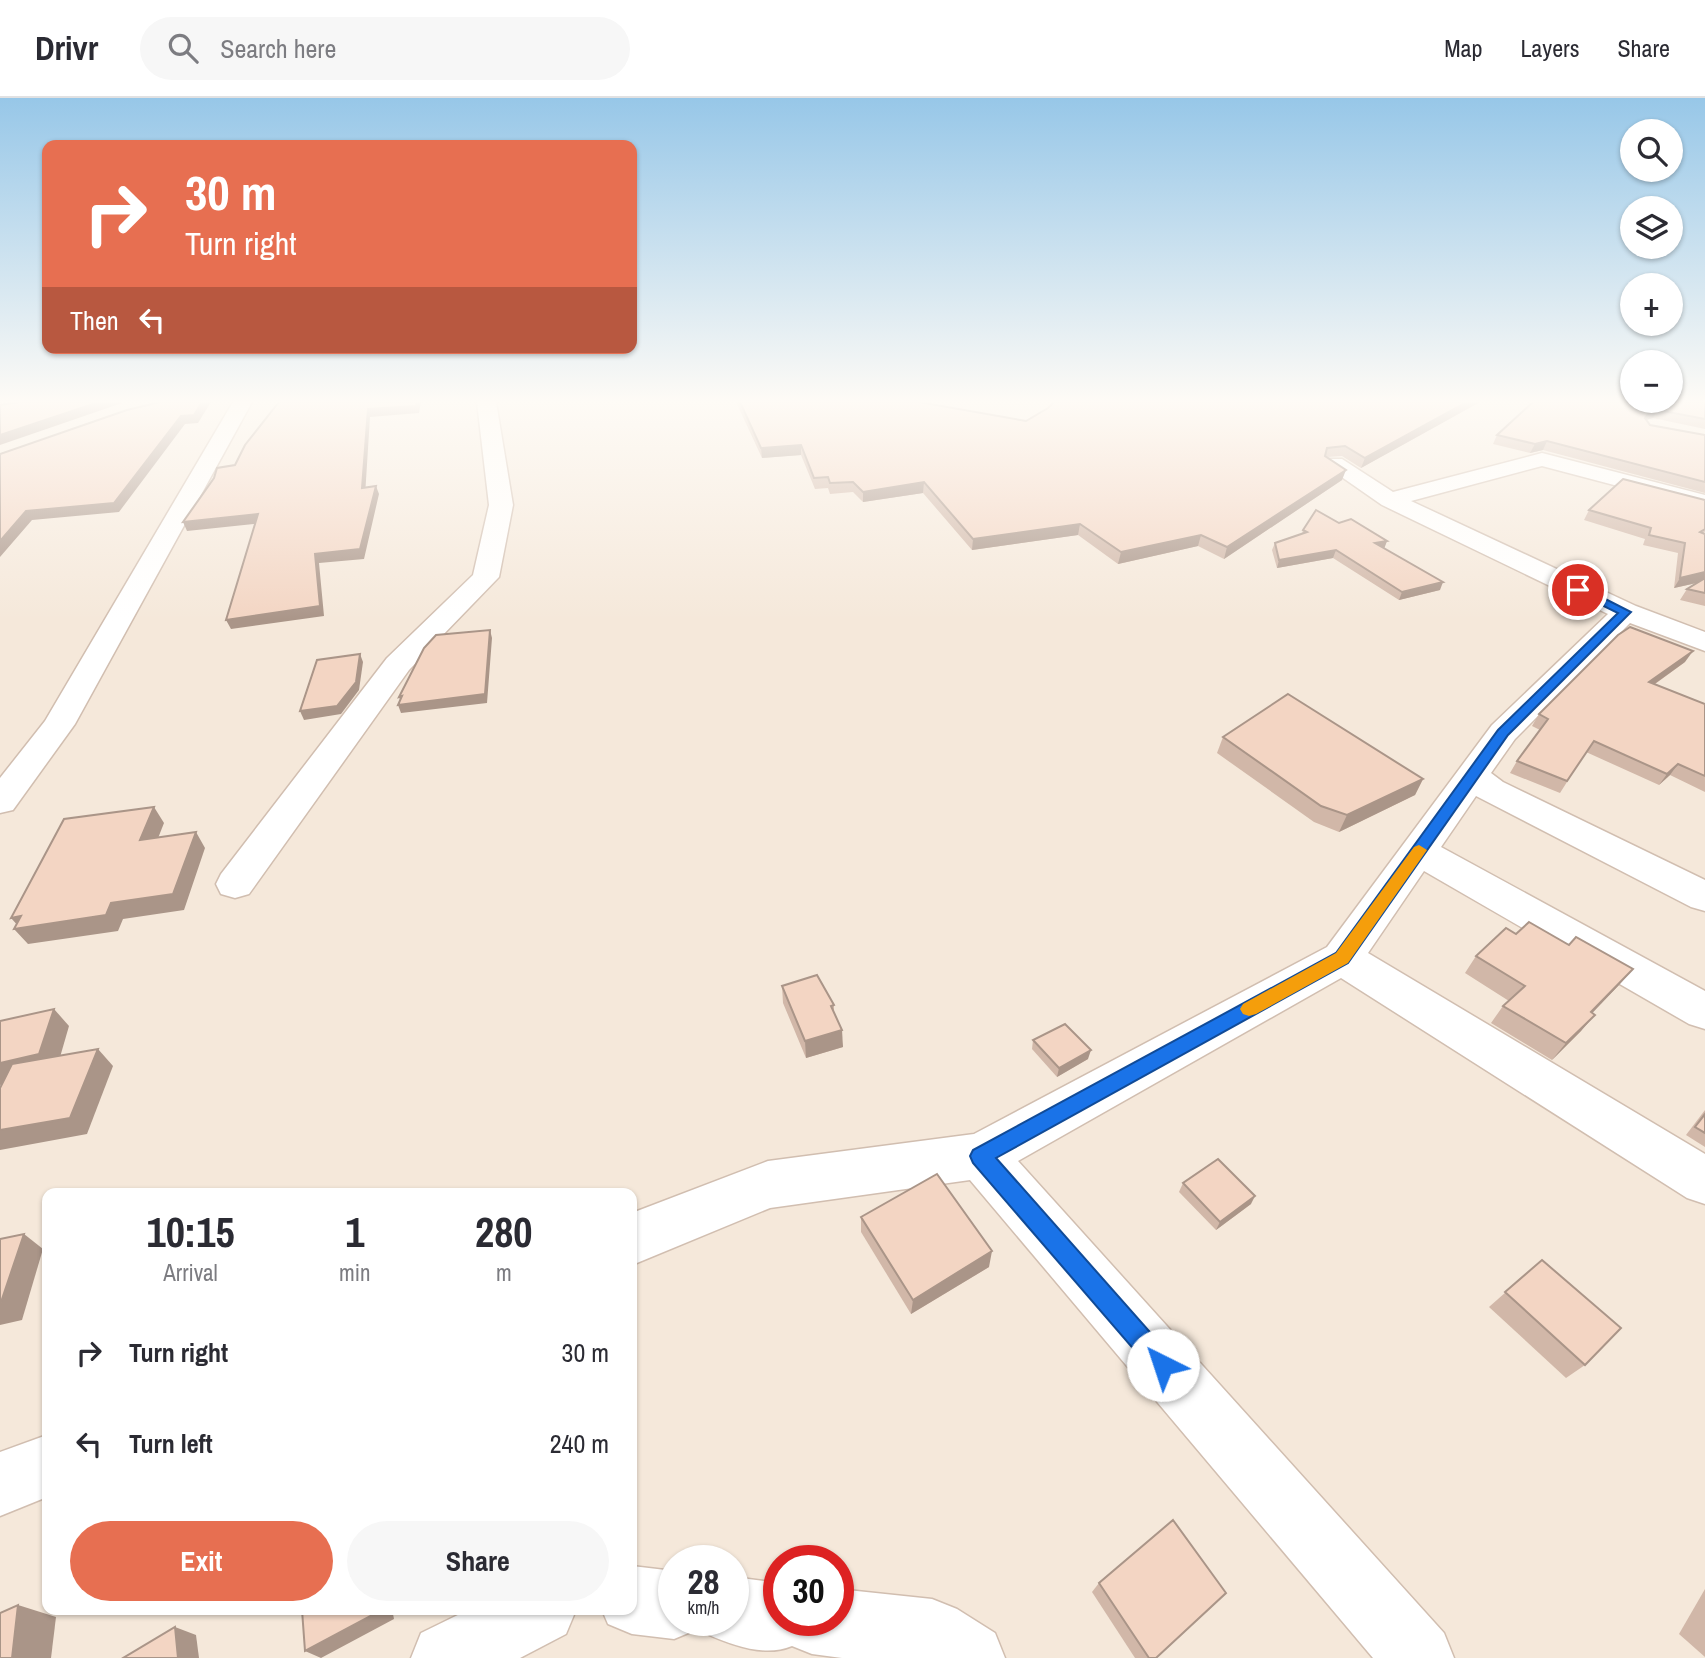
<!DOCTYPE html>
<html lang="en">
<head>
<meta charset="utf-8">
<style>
	body { margin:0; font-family:"Archivo Narrow",sans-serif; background:#f7f7f7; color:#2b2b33; height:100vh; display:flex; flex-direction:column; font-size:26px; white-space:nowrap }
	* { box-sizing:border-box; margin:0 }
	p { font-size:23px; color:#7c7c81 }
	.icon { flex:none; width:38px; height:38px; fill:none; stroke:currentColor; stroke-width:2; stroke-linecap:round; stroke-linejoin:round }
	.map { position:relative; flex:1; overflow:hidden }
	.side { position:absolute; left:42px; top:1090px; width:595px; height:427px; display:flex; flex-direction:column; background:#fff; border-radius:14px; box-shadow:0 2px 5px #0004 }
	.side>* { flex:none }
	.top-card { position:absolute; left:42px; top:42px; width:595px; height:214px; border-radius:14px; box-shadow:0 2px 5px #0004; background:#e76f51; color:#fff; overflow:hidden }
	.tools { position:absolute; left:1620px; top:21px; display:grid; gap:14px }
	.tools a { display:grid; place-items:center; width:63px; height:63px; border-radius:50%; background:#fff; box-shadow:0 2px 5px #0004; font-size:35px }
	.speed { position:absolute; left:658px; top:1447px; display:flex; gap:14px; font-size:35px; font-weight:700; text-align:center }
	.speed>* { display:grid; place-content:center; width:91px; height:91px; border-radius:50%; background:#fff; box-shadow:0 2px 5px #0004; line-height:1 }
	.speed small { font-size:18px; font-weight:400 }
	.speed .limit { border:10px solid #d22; background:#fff; color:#111 }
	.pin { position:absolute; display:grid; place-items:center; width:60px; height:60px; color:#fff; margin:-30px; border:4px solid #fff; border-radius:50%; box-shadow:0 2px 7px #0007 }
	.me { position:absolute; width:77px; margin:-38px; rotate:319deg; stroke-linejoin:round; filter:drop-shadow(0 0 5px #0008) }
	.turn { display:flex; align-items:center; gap:24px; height:147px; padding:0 28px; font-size:32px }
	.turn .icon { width:91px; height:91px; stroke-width:2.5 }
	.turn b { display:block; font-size:49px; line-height:60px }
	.then { display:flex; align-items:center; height:66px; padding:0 28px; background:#0003; gap:14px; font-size:26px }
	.eta { display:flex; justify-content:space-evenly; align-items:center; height:119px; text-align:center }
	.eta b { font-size:42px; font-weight:700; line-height:49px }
	.action { display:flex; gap:14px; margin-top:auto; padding:14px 28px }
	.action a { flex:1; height:80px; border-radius:42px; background:#e76f51; color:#fff; font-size:28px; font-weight:700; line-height:80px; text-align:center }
	.action a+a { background:#f7f7f7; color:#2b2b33 }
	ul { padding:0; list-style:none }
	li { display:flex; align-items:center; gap:21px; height:91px; padding:0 28px }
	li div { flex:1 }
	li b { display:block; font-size:26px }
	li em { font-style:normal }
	header { display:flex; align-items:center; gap:42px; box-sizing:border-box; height:98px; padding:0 35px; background:#fff; border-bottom:2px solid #e1e1e2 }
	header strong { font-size:33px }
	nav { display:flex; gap:38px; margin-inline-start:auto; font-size:24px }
	.search { width:490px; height:63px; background:#f7f7f7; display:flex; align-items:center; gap:18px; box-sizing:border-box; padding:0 24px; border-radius:38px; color:#7c7c81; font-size:26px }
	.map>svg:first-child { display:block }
	.residential { fill:#f5e8da; fill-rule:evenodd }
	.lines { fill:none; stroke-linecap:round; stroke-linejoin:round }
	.minor-casing { stroke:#d1beb0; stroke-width:3 }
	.minor { fill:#fff; fill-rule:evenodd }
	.wall { fill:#d1b7a8 }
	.shaded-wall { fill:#aa9588 }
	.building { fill:#f3d5c3; stroke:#aa9588; stroke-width:2 }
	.route { fill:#1a73e8; stroke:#114b97; stroke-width:2 }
	.slow { fill:#f59e0b }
</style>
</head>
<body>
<header>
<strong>Drivr</strong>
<div class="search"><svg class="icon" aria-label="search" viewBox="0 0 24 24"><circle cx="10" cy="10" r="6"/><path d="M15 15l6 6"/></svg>Search here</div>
<nav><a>Map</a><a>Layers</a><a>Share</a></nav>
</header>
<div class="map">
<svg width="1705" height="1560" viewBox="0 0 1705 1560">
	<rect width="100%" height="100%" fill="#fdf6ec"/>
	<path class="residential" d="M0,304H1705V1560H0ZM47,1096H632V1512H47ZM674,1463H733V1522H674ZM779,1463H838V1522H779Z"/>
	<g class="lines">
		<g class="minor-casing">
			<g id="minor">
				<path d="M233,304H252L75,626L13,712L0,715V680L45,623Z"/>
				<path d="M477,304H496L513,407L499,479L409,572L249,796L235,800L221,796L216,786L221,776L387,560L473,477L489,407Z"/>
				<path d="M1542,355L1705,397V411L1542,368L1411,403L1636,508L1705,534V553L1630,525L1515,641L1491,675L1503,684L1705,782V813L1691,809L1476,698L1441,749L1705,893V931L1689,926L1424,773L1368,855L1705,1056V1106L1687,1100L1341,880L1018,1063L1444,1535L1454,1560H1373L970,1082L770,1110L632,1167V1115L768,1063L974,1036L1327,849L1492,627L1608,516L1382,407L1323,366L1326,361H1342L1393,394Z"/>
				<path d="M47,1337V1399L0,1418V1354Z"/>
				<path d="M632,1468L674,1473V1522H702L698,1531L674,1541L632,1536L608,1526L602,1512H632Z"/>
				<path d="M733,1479L779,1485V1522H838V1491L932,1501L957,1511L995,1535L1005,1560H842L812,1556L792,1548C766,1559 734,1548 709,1537L703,1522H733Z"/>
				<path d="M468,1512H576L566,1536L520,1560H411L421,1535Z"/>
			</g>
		</g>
		<use href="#minor" class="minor"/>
	</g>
	<g class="wall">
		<path d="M736,304H919L1026,323L1048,310L1054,304H1480L1361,370L1342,358L1327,359L1342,382L1224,461L1198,448L1118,466L1078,437L972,452L923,395L863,404L853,394L830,396L828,390L815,391L801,357L762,360Z"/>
		<path d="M1705,304V331L1653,320L1647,322L1650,327L1705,337V395L1543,352L1530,355L1493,346L1497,337Z"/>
		<path d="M1705,402V434L1704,435L1705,436V508L1680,502L1687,491L1697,485L1674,490L1678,455L1643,447L1645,441L1584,422L1589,412Z"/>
		<path d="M1339,425L1387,443L1384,450L1440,492L1399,502L1333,460L1277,470L1272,452L1275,445L1302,436L1303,432Z"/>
		<path d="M1685,564L1655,586L1705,606V694L1670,677L1659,687L1586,654L1560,695L1510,675L1517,663L1540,632L1532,628L1539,616Z"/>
		<path d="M1223,639L1423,681L1415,697L1339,734L1314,724L1217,655Z"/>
		<path d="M1516,836L1569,847L1633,871L1618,888L1592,915L1581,933L1552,962L1491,925L1503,908L1509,903L1465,875L1476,858Z"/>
		<path d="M782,888L834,907V914L843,949L806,960L783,905Z"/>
		<path d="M1033,942L1088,961L1057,979L1032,951Z"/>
		<path d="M1705,1012V1049L1686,1037Z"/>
		<path d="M1183,1085L1251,1106L1216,1132L1179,1094Z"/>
		<path d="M861,1119L989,1169L911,1216L861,1134Z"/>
		<path d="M1542,1162L1585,1267L1566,1280L1489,1209Z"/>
		<path d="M1099,1485L1156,1560H1135L1092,1494Z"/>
		<path d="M1705,1491V1559L1679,1536Z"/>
	</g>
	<g class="shaded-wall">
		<path d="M99,304H122V305L0,347V337Z"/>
		<path d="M202,304H211L198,325L185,326L119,414L32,422L0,459V443L26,413Z"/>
		<path d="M417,304H421L419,315L370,319L365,398L362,390L368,311Z"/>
		<path d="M1467,304H1480L1361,370L1365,360Z"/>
		<path d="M1658,312L1653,320L1645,322V320L1650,314Z"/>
		<path d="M1547,343L1543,352L1530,355L1535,346Z"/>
		<path d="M801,347V357L762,360L761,350Z"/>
		<path d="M1346,372L1342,382L1224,461L1227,449Z"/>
		<path d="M924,384L923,395L863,404V394Z"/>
		<path d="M376,388L379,396L364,461L319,465L324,518L231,531L226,522L315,456Z"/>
		<path d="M258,416L262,425L187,433L183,424Z"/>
		<path d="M1080,426L1078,437L972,452L973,441Z"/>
		<path d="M1201,437L1198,448L1118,466L1121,454Z"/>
		<path d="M1387,443L1384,451L1375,445Z"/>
		<path d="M1336,452L1333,460L1277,470L1279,462Z"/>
		<path d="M1705,474V483L1674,490L1680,480Z"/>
		<path d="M1443,484L1440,492L1399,502L1402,494Z"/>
		<path d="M490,532L492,540L487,605L401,615L398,607L402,606L399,599Z"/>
		<path d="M1693,553L1685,564L1642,595L1649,584Z"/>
		<path d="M360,556L363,564L359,592L341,616L304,622L300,613Z"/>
		<path d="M1678,666L1670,677L1659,687L1667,676Z"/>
		<path d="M1423,681L1415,697L1339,734L1347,717Z"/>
		<path d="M154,709L164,725L151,758L140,742Z"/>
		<path d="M196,734L205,750L184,812L123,821L118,833L28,846L14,831L20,830L11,820L111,805Z"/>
		<path d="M1633,871L1618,888L1577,931L1591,914Z"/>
		<path d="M54,911L69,928L56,973L0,987V965Z"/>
		<path d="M1595,917L1581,933L1552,962L1566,945Z"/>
		<path d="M842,932L843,949L806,960L805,943Z"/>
		<path d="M98,951L113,968L87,1036L0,1052V1032Z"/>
		<path d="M1091,952L1088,961L1057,979L1059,970Z"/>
		<path d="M1255,1098L1251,1106L1216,1132L1220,1124Z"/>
		<path d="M24,1136L43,1151L22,1222L0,1227V1208Z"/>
		<path d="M992,1153L989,1169L911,1216L913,1202Z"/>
		<path d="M18,1507L56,1519L51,1560H12Z"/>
		<path d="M380,1512H404L393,1516L394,1521L321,1560L305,1553Z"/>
		<path d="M175,1529L196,1537L199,1560H178Z"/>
	</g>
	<g class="building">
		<path d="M20,304H99L0,337V307Z"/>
		<path d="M160,304H202L194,317L181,318L114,405L26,413L0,443V356L127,312Z"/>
		<path d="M279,304H417L416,308L368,311L362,390L376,388L360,451L315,456L320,508L226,522L258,416L183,424L214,380L217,370L235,367L245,347Z"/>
		<path d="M740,304H919L1026,323L1048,310L1054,304H1467L1365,360L1345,348L1327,350L1325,358L1346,372L1227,449L1201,437L1121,454L1080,426L973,441L924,384L863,394L853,384L830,385L828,379L814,380L801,347L761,350Z"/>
		<path d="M1533,304H1705V321L1658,312L1650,314L1645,320L1650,327L1705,337V384L1547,343L1535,346L1497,337Z"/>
		<path d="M1623,381L1705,402V431L1700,434L1705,436V474L1680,480L1685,445L1649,437L1651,430L1589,412Z"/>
		<path d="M1316,412L1339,425L1351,421L1387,443L1375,445L1443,484L1402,494L1336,452L1279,462L1275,445L1307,434L1303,432Z"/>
		<path d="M1705,480V495L1687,491Z"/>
		<path d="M1630,529L1693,553L1649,584L1705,606V678L1678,666L1667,676L1594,643L1567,683L1517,663L1548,621L1539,616L1618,537Z"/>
		<path d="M490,532L485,596L398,607L402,598L399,599L424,550L436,537Z"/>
		<path d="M360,556L356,584L337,608L300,613L317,562Z"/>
		<path d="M1288,596L1423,681L1347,717L1321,708L1223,639Z"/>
		<path d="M154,709L140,742L196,734L173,796L111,805L106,817L14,831L21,818L11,820L64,721Z"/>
		<path d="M1529,824L1569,847L1576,839L1633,871L1591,914L1595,917L1566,945L1503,908L1525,888L1476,858L1506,830L1516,836Z"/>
		<path d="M817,877L834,907L831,908L842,932L805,943L782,888Z"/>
		<path d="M54,911L39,956L0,965V923Z"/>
		<path d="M1065,926L1091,952L1059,970L1033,942Z"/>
		<path d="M98,951L70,1020L0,1032V990L12,966Z"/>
		<path d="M1705,1016V1035L1695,1029Z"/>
		<path d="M1218,1061L1255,1098L1220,1124L1183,1085Z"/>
		<path d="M937,1076L992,1153L913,1202L861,1119Z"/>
		<path d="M24,1136L0,1207V1208V1141Z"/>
		<path d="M1542,1162L1621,1230L1585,1267L1505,1194Z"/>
		<path d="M1173,1422L1226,1495L1156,1560H1149L1099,1485Z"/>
		<path d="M18,1507L12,1560H0V1515Z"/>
		<path d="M302,1512H380V1513L305,1553Z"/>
		<path d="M175,1529L178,1560H123Z"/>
	</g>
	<linearGradient id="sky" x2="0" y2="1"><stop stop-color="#97c7e8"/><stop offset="0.58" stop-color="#fefbf6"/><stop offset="1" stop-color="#fefbf6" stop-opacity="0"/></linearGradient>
	<rect width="1705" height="523" fill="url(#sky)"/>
	<path class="route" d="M1575,489H1582L1631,514L1508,637L1348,865L996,1060L1172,1259L1175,1267L1172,1276L1163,1279L1155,1276L973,1065L970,1058L973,1052L1336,855L1498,632L1618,515L1575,494Z"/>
	<path class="slow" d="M1419,747L1427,752L1348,865L1256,916L1249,918L1243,916L1240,911L1243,906L1336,855L1414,749Z"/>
</svg>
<div class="tools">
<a><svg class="icon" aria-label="search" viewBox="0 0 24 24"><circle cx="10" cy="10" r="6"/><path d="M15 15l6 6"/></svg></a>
<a><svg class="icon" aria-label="layers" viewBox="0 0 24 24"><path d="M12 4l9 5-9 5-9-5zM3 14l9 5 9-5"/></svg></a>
<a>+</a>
<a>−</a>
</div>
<div class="speed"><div>28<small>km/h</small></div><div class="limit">30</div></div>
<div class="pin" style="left:1578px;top:492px;background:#d93025"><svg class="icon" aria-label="arrive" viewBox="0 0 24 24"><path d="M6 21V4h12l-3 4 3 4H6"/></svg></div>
<svg class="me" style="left:1163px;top:1267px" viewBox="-20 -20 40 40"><circle r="19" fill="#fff"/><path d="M0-13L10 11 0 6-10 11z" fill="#1a73e8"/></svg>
<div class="top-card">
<div class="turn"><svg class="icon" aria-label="right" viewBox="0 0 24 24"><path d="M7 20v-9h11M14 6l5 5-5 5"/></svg><div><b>30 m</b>Turn right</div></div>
<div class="then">Then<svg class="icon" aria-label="left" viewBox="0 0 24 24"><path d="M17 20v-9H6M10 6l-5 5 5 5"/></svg></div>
</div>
<section class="side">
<div class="eta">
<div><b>10:15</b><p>Arrival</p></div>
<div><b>1</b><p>min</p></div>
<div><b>280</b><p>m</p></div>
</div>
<ul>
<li><svg class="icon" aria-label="right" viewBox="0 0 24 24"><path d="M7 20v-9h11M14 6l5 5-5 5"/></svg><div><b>Turn right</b></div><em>30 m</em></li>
<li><svg class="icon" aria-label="left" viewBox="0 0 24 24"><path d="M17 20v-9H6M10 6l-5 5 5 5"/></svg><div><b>Turn left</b></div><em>240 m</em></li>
</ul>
<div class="action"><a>Exit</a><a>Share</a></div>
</section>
</div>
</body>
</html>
